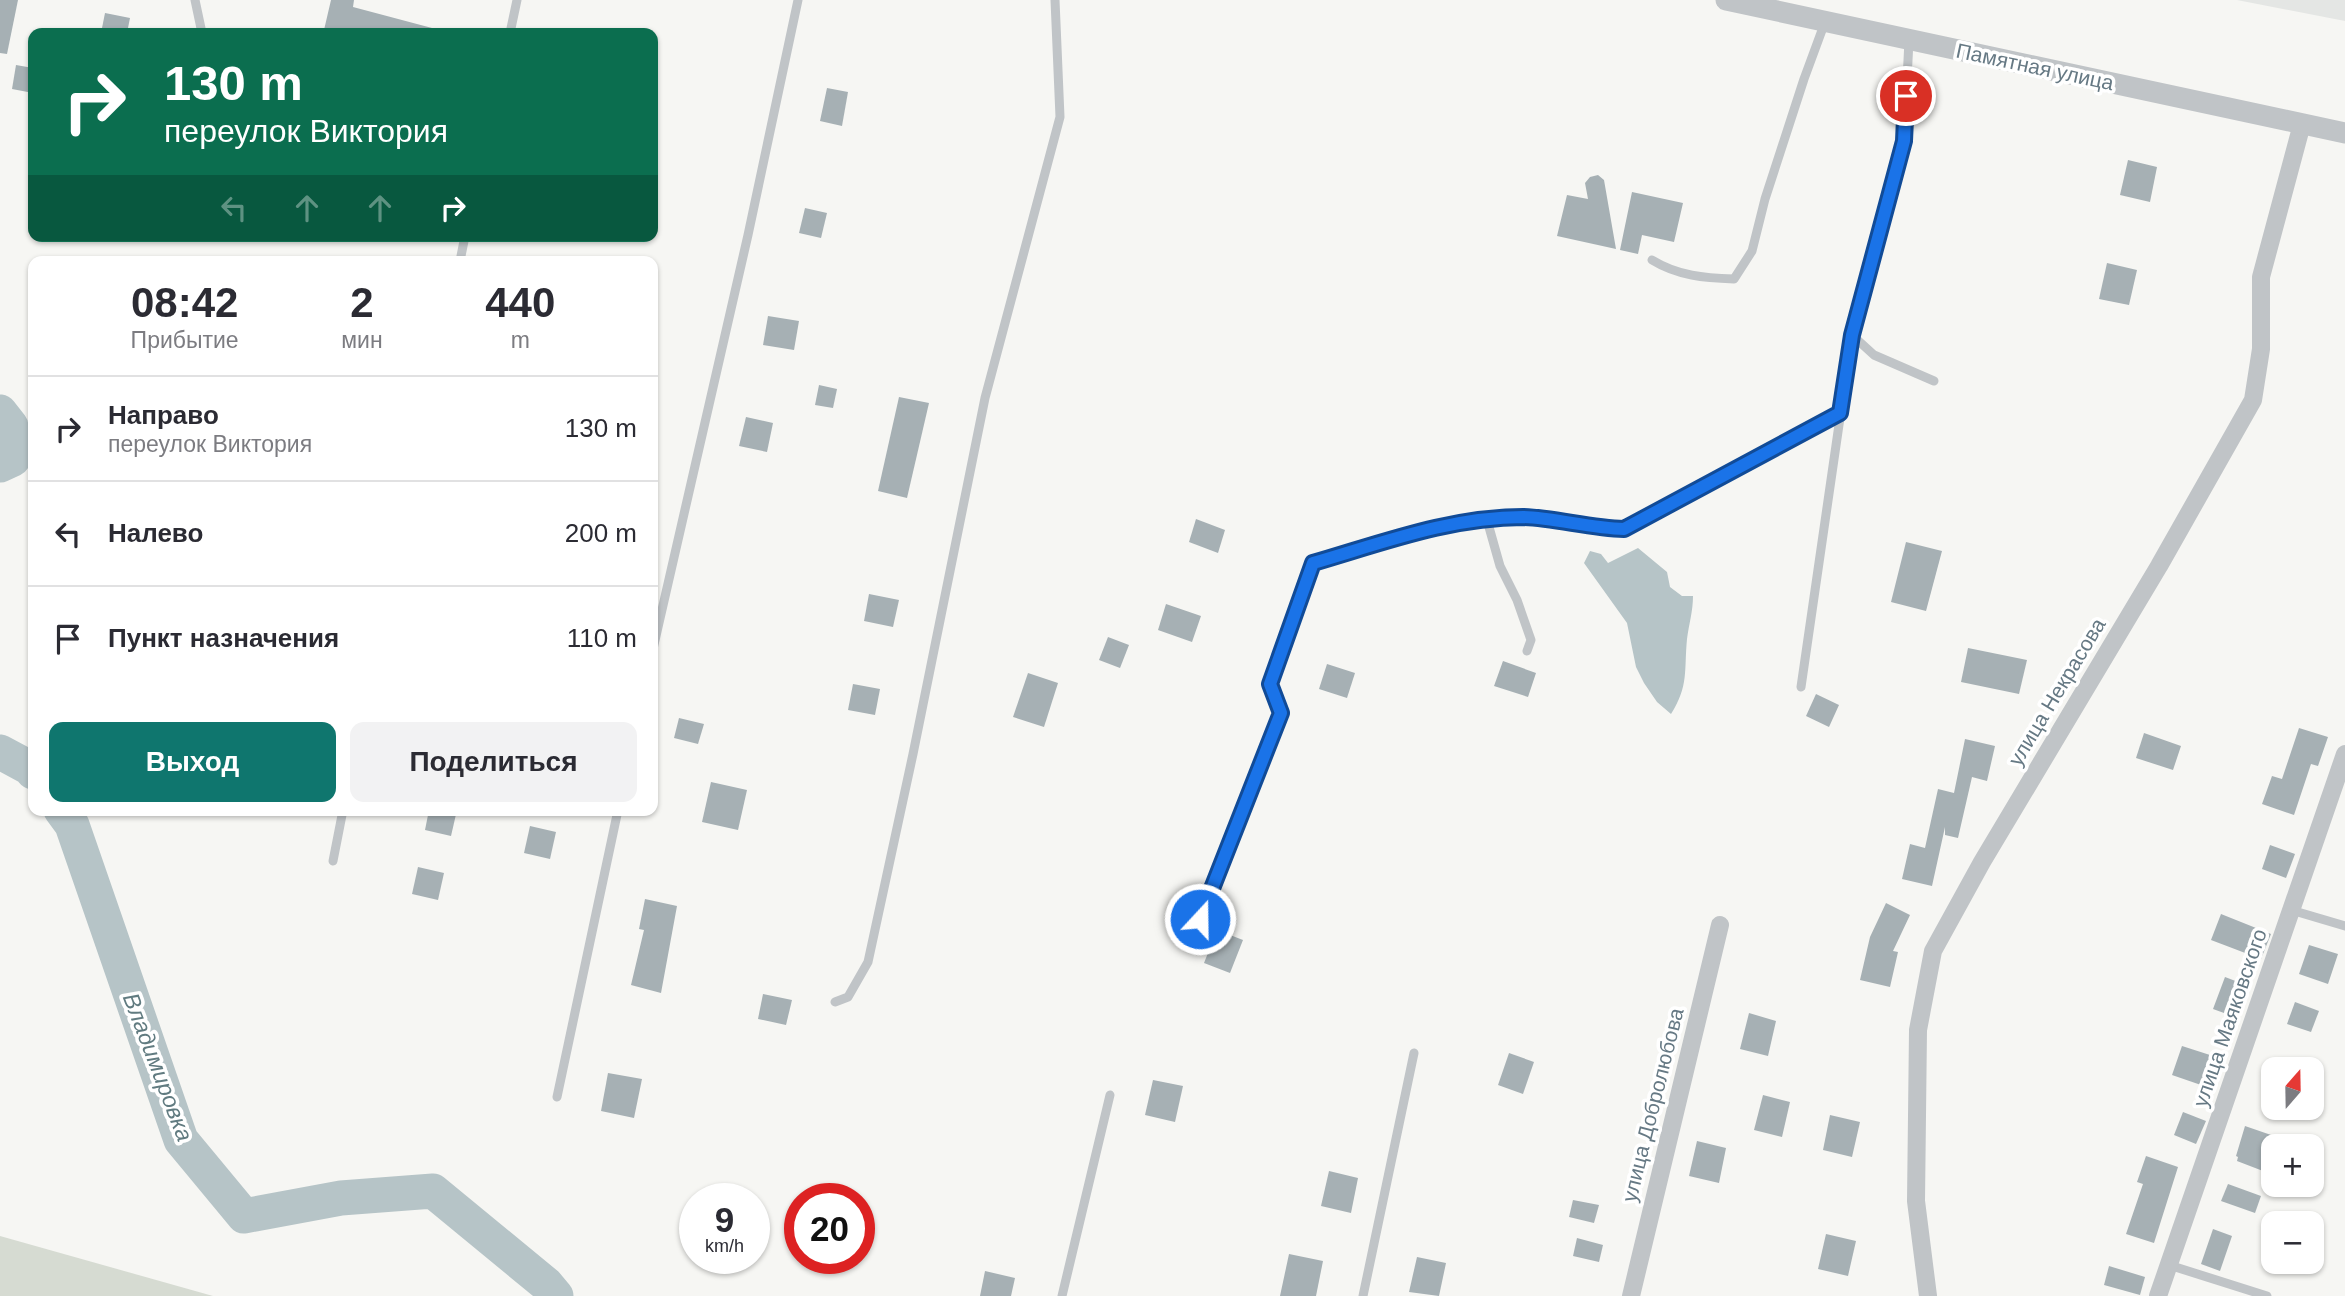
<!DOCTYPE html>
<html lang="ru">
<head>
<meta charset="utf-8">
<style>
	body { margin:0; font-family:Arial,sans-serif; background:#f2f2f3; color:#2b2b33; height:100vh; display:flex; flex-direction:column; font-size:26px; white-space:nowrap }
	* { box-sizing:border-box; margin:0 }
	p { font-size:23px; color:#7c7c81 }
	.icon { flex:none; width:38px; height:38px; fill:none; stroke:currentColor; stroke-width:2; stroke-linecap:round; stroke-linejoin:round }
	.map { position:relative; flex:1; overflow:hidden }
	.details { position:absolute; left:28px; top:256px; width:630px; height:560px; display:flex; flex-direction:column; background:#fff; border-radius:14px; box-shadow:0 2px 5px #0004 }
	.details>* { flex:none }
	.hud { position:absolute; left:28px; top:28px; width:630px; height:214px; border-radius:14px; box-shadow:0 2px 5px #0004; background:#0b6e4f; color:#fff; overflow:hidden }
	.needle { width:46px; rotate:20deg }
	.fabs { position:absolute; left:2261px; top:1057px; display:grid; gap:14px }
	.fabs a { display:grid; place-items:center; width:63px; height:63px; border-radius:14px; background:#fff; box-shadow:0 2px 5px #0004; font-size:35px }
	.speed { position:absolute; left:679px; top:1183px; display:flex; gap:14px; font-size:35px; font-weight:700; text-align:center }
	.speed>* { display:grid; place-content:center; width:91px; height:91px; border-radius:50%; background:#fff; box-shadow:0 2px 5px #0004; line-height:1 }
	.speed small { font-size:18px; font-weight:400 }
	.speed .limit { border:10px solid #d22; background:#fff; color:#111 }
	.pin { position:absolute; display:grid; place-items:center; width:60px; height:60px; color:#fff; margin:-30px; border:4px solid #fff; border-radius:50%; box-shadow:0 2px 7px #0007 }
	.me { position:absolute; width:77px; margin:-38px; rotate:21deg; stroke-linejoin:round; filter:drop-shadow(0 0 5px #0008) }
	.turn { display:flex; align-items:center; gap:24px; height:147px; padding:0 21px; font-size:32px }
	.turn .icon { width:91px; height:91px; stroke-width:2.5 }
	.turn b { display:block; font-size:49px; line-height:60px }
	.lanes { display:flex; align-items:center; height:66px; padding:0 21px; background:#0003; justify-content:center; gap:35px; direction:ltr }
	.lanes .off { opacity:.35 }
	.eta { display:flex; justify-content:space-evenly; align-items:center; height:119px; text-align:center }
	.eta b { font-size:42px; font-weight:600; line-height:49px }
	.primary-button { display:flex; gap:14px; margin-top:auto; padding:14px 21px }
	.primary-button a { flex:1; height:80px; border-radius:14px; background:#0f766e; color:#fff; font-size:28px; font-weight:600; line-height:80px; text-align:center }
	.primary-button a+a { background:#f2f2f3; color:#2b2b33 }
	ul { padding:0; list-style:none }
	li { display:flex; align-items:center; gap:21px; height:105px; padding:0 21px; border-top:2px solid #e1e1e2 }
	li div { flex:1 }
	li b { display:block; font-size:26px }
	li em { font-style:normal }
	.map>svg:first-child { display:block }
	.built { fill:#e4e6e4 }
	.green { fill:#d6dbd2 }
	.water { fill:#b6c4c7 }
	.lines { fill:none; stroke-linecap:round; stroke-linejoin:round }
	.river { stroke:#b6c4c7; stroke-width:35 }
	.building { fill:#a6b0b4 }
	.service { stroke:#c0c4c7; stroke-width:9 }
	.minor { stroke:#c0c4c7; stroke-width:18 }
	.tertiary { stroke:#c0c4c7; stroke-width:21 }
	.route-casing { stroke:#114b97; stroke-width:18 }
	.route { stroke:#1a73e8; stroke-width:12 }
	.labels { text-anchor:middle; stroke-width:7; stroke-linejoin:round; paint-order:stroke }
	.street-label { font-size:21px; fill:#667984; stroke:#fff }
	.water-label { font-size:23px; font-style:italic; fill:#617b80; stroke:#fff }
</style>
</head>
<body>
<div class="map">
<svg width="2345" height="1296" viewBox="0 0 2345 1296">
	<rect width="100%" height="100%" fill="#f6f6f3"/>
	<path class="built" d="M2237,0H2345V21Z"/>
	<path class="green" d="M0,1236L213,1296H0Z"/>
	<path class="water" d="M1638,548L1667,572L1670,587L1682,596H1693C1693,611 1689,624 1687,639C1684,670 1689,686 1671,714L1657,702L1644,683L1636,667L1627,623L1584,563L1590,551L1601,554L1608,563Z"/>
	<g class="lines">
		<g class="river">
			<path d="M0,412L11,426L13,459L0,465"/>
			<path d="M0,752L30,768L33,772"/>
			<path d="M61,810L72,825L181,1140L244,1216L341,1198L433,1191L546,1284L556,1296"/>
		</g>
	</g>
	<g class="building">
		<path d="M0,0H18L7,54L0,53Z"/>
		<path d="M331,0H354L353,7L432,28L431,33H340L324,30Z"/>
		<path d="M105,13L130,18L127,33H101Z"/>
		<path d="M16,65L33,68V93L12,89Z"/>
		<path d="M827,88L848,92L842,126L820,121Z"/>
		<path d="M2128,160L2157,167L2150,202L2120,195Z"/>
		<path d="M1598,175L1604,180L1616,249L1557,236L1567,195L1588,199L1585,183L1590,177Z"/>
		<path d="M1632,192L1683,203L1674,242L1642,235L1638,254L1620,250Z"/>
		<path d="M805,208L827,213L821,238L799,233Z"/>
		<path d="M2107,263L2137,270L2129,305L2099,299Z"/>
		<path d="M768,316L799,321L794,350L763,345Z"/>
		<path d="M819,385L837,389L833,408L815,405Z"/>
		<path d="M899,397L929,403L907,498L878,491Z"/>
		<path d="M746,417L773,423L767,452L739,446Z"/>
		<path d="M1196,519L1225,530L1218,553L1189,542Z"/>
		<path d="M1906,542L1942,551L1926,611L1891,602Z"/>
		<path d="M869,594L899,600L893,627L864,621Z"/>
		<path d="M1166,604L1201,616L1192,642L1158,630Z"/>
		<path d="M1108,637L1129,645L1120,668L1099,660Z"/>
		<path d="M1968,648L2027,660L2019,694L1961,682Z"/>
		<path d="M1503,661L1536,673L1528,697L1494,686Z"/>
		<path d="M1327,664L1355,673L1347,698L1319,689Z"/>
		<path d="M1028,673L1058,683L1044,727L1013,717Z"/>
		<path d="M853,684L880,689L875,715L848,710Z"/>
		<path d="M1816,694L1839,705L1829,727L1806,716Z"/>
		<path d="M679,718L704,724L698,744L674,738Z"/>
		<path d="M2299,728L2328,737L2318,766L2311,764L2294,815L2262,804L2272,776L2282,779Z"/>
		<path d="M2144,733L2181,746L2173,770L2136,758Z"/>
		<path d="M1965,739L1995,746L1987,781L1972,777L1958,838L1945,835V827L1932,886L1902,879L1910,844L1925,848L1938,789L1954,793Z"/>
		<path d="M711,782L747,790L738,830L702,822Z"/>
		<path d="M429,810H457L451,836L425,830Z"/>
		<path d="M530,826L556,832L550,859L524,853Z"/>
		<path d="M2270,845L2295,854L2286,878L2262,869Z"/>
		<path d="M418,867L444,873L438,900L412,894Z"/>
		<path d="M645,899L677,906L661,993L631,985L644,930L639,929Z"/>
		<path d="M1886,903L1910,915L1893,951L1898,952L1890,987L1860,980L1870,937Z"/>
		<path d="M2221,914L2271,934L2261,959L2211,940Z"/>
		<path d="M1217,930L1243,940L1230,973L1204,963Z"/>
		<path d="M2309,945L2338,954L2328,984L2299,974Z"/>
		<path d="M2225,977L2246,985L2235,1017L2213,1009Z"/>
		<path d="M763,994L792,1000L786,1025L758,1019Z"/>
		<path d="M2295,1002L2319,1011L2311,1032L2287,1024Z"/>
		<path d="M1749,1013L1776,1021L1768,1056L1740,1049Z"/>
		<path d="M2182,1046L2210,1055L2201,1085L2172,1075Z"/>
		<path d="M1509,1053L1534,1062L1523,1094L1498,1085Z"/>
		<path d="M608,1073L642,1079L634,1118L601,1111Z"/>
		<path d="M1153,1080L1183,1086L1175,1122L1145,1115Z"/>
		<path d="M1763,1095L1790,1102L1782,1137L1754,1130Z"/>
		<path d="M2183,1112L2206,1121L2196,1144L2174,1135Z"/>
		<path d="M1830,1115L1860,1122L1852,1157L1823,1150Z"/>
		<path d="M2245,1126L2274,1136L2263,1171L2237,1161L2238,1157L2236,1156Z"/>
		<path d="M1697,1141L1726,1148L1719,1183L1689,1176Z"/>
		<path d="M2146,1156L2178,1167L2154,1243L2126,1234L2143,1184L2137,1182Z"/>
		<path d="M1329,1171L1358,1178L1351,1213L1321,1206Z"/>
		<path d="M2228,1184L2261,1196L2255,1213L2221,1201Z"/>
		<path d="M1573,1200L1599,1205L1594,1223L1569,1217Z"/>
		<path d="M2213,1229L2232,1236L2220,1271L2201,1264Z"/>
		<path d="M1826,1234L1856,1241L1848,1276L1818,1269Z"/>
		<path d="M1577,1238L1603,1245L1599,1262L1573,1256Z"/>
		<path d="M1289,1254L1323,1261L1316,1296H1280Z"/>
		<path d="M1417,1257L1446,1263L1439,1296L1409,1292Z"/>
		<path d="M2109,1266L2145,1277L2140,1295L2104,1285Z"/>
		<path d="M985,1271L1015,1278L1011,1296H980Z"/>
	</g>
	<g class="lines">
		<g class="service">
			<path d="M195,0L202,33"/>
			<path d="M510,33L517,0"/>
			<path d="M1652,260C1678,276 1705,278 1734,279L1752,251L1765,199L1804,79L1825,22"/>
			<path d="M460,261L465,236"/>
			<path d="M1852,335L1874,355L1934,381"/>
			<path d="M1487,520L1500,566L1517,600L1531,640L1527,651"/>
			<path d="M653,649L748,235L798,0"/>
			<path d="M1801,687L1852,335L1904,141L1909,40"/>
			<path d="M333,861L343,810"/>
			<path d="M2291,910L2345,926"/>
			<path d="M1190,945L1281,713L1270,684L1313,563L1443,524L1524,517L1594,528L1624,529L1840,413"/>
			<path d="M835,1002L848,997L868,962L913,754L985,398L1060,117L1055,0"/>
			<path d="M557,1097L618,810"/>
			<path d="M2169,1265L2267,1296"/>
			<path d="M1062,1296L1110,1095"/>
			<path d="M1363,1296L1414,1053"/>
		</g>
		<g class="minor">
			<path d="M1631,1296L1720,925"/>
			<path d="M1928,1296L1916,1201L1918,1030L1933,951L1982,862L2159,566L2253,400L2261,349V277L2302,124"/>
			<path d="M2158,1296L2345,754"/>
		</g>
		<path class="tertiary" d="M1726,0L2345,133"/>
	</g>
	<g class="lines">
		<g class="route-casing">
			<path id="route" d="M1200,919L1281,713L1270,684L1313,563C1382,543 1450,517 1523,517C1555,518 1590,528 1624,529L1840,413L1852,335L1904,141L1906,96"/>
		</g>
		<use href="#route" class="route"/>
	</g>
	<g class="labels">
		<g class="street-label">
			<text transform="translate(2035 67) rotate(12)" y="7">Памятная улица</text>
			<text transform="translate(2057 692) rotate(-59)" y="7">улица Некрасова</text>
			<text transform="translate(2230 1018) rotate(-71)" y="7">улица Маяковского</text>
			<text transform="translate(1653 1105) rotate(-76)" y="7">улица Добролюбова</text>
		</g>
		<g class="water-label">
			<text transform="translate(158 1067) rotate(69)" y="8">Владимировка</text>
		</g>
	</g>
</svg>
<div class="fabs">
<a><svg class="needle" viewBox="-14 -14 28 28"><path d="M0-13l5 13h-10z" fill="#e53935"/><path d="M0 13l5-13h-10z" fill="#7c7c81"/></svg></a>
<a>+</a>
<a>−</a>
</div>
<div class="speed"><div>9<small>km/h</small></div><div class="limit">20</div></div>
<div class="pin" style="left:1906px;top:96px;background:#d93025"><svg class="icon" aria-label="arrive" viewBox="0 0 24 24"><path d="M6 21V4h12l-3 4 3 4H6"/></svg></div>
<svg class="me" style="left:1200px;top:919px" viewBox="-20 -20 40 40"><circle r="17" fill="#1a73e8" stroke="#fff" stroke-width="3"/><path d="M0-11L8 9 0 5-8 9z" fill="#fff"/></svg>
<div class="hud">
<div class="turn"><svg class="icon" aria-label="right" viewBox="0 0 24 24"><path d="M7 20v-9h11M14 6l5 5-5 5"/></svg><div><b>130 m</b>переулок Виктория</div></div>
<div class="lanes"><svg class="icon off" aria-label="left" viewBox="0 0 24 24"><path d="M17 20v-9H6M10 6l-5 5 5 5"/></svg><svg class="icon off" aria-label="ahead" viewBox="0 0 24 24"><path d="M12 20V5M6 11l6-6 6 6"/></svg><svg class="icon off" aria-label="ahead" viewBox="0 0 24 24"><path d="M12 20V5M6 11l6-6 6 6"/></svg><svg class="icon" aria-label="right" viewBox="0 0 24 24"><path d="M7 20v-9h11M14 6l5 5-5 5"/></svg></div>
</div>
<section class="details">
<div class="eta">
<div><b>08:42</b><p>Прибытие</p></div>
<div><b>2</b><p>мин</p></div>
<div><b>440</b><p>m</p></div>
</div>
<ul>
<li><svg class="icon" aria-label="right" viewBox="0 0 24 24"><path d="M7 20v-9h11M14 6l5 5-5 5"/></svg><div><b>Направо</b><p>переулок Виктория</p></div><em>130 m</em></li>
<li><svg class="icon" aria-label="left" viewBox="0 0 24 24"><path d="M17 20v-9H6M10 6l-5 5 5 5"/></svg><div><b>Налево</b></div><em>200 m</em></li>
<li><svg class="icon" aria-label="arrive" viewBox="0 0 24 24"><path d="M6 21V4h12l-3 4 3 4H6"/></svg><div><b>Пункт назначения</b></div><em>110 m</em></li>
</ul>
<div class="primary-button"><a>Выход</a><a>Поделиться</a></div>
</section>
</div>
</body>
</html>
